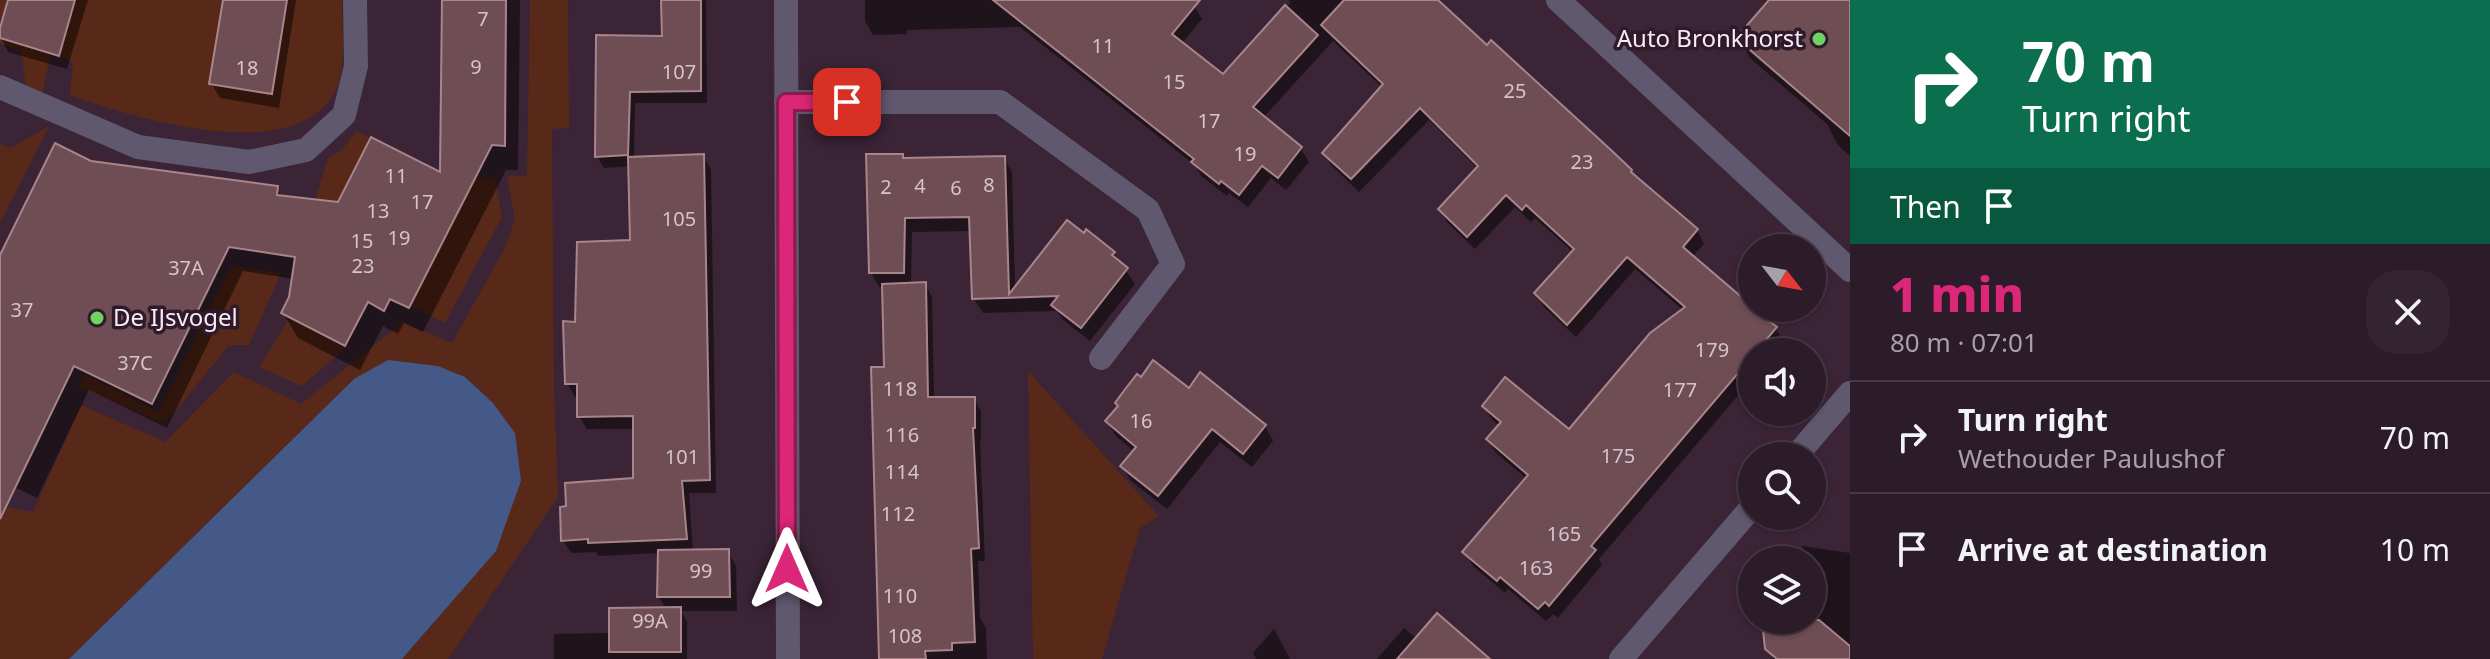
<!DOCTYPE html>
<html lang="en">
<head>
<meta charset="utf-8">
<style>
	body { margin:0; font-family:"Noto Sans",sans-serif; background:#342430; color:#f1f3f6; height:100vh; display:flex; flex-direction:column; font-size:30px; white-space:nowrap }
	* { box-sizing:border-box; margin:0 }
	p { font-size:26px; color:#a6a1a8 }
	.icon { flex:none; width:44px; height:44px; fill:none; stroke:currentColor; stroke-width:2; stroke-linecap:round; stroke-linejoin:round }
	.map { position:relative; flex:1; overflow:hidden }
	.panel { display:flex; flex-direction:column; background:#2c1b28; width:640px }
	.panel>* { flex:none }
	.guide { background:#0b6e4f; color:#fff; overflow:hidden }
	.needle { width:52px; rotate:121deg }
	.tools { position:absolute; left:1738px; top:234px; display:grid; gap:16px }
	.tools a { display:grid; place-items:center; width:88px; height:88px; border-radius:50%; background:#2c1b28; box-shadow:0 2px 6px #0004,0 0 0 2px #483945; font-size:40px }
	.pin { position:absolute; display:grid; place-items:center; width:68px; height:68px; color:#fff; margin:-34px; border-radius:16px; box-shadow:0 4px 12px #0006 }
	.me { position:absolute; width:88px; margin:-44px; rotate:0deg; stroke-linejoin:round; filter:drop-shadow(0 0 6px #0008) }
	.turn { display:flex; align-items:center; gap:28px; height:168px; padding:0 40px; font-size:36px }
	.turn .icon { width:104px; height:104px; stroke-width:2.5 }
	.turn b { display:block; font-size:56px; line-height:68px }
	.then { display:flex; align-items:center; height:76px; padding:0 40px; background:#0003; gap:16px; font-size:30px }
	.round { display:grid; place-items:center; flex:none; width:84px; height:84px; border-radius:32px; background:#342430 }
	.overview { display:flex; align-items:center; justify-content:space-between; height:136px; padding:0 40px }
	h1 { font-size:48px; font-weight:800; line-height:60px; color:#db2777 }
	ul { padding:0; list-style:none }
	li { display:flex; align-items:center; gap:24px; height:112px; padding:0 40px; border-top:2px solid #483945 }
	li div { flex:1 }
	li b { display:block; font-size:30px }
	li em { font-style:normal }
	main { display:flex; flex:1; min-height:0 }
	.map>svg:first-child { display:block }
	.green { fill:#582918 }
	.water { fill:#445987 }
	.shadow { fill:#0007 }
	.building { fill:#6e4d54; stroke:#a9858b; stroke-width:2 }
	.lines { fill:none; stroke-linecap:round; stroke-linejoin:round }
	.minor { stroke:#5f586e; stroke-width:24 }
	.route-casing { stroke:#8e194d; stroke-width:20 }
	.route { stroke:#db2777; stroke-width:14 }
	.poi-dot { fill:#6ed360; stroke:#2f1a2c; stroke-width:3 }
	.labels { text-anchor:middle; stroke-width:7; stroke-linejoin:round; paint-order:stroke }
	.number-label { font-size:20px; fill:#d6c3ce }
	.poi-label { font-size:24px; fill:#f9eaf6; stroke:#2f1a2c; text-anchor:end }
</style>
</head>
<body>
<main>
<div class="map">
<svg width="1850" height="659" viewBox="0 0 1850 659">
	<rect width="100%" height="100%" fill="#3a2436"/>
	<g class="green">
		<path d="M0,0H342C342,26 347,69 335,92C294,168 133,118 70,95L73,62L51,53L42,93L26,85L21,52L0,43Z"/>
		<path d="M530,0H568L569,128L552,129L554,390L558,497L448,659H402L435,622L493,403L466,377L438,366L354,379L69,659H0V506L33,512L81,405L165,442L234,372L301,404L403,322L452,343L505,248L515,219L507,177L527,175Z"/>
		<path d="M49,126L0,223V144L11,148Z"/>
		<path d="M356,131L379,142L326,227L310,217L328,158L342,150Z"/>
		<path d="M464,176L495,178L502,217L445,323L407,304Z"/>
		<path d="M231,266L281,273L249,345H229L165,424L78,386L84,374L159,412Z"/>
		<path d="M289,319L349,344L302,386L259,367Z"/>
		<path d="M1028,371L1159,516L1140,528L1102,659H1033Z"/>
	</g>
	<path class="water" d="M388,360L438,366L465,377L493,403L515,433L521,481L496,551L402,659H69L354,379Z"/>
	<g class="shadow">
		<path d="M10,0H88L67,69L8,52L0,35Z"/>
		<path d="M224,0H296L279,108L220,98L211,83Z"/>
		<path d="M444,0H520L518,170H506L423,332L404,323L398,334L383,326L360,370L298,338L283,313L291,297L294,279L243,271L167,428L89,390L37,498L0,480V260L91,163L277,188L282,197L339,204L442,175Z"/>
		<path d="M663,0H706L707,103H635L634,159L703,156L711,169L716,493H689L693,552L728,551L736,566L737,611H681L687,622V659H554V634L611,633L666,609L659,597L660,553L598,556L596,552L571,553L563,540L635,480V429H587L579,416V396L575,397L567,383L577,324L632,242L630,166L604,168L597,156L598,37L664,38Z"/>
		<path d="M865,0H1195L1194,6L1202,19L1181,44L1223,77L1291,2L1288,0H1435L1697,230L1704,244L1692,257L1776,329L1784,342L1775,352H1752V379L1599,559L1602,565L1567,607L1558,618L1553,614L1546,621L1508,589L1505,593L1473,566L1465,552L1527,479L1496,453L1488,439L1500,426L1492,420L1484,406L1569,432L1684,311L1635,269L1576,337L1544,307L1536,293L1574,253L1535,218L1531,222L1515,207L1475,249L1448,223L1440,210L1478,169L1429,120L1359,192L1332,166L1324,153L1383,88L1333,41L1263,118L1301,149L1309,162L1286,190L1271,178L1248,207L1229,193L1227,196L1201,176L1196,166L1020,27L907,30V34L873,35L865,21Z"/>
		<path d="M1771,0H1850V156L1838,145L1827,124L1750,58L1739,38Z"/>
		<path d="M902,156L904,160L1004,158L1012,172L1015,289L1114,253L1135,284L1090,341L1062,319L1057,311L983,313L974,299L972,231L912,232L911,285L925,284L932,297L934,399H974L981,411V441H980L985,561H978L980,618L986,628L987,659H881L886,369L884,287H879L871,272Z"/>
		<path d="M1189,391L1265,426L1273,441L1252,467L1220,442L1167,509L1131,481L1123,467L1135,452L1116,436L1107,422Z"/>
		<path d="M1802,546L1850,553V659H1773L1767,649L1785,620H1812V589L1826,573L1808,557Z"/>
		<path d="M1404,628L1417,639L1487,659H1377Z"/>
		<path d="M1274,629L1290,659H1256L1253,653Z"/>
	</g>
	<g class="building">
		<path d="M8,0H75L59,56L0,38V28Z"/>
		<path d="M223,0H287L272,94L209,84Z"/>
		<path d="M442,0H506L505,146L492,145L409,308L390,299L384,311L368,302L345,346L281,313L289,297L295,257L229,247L152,404L74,366L0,519V255L55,143L91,161L278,186L277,195L338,202L371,137L440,172Z"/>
		<path d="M661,0H701V91L630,92L628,155L595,157L596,35L662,36Z"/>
		<path d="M993,0H1200L1172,34L1223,74L1285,5L1318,35L1253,107L1302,147L1278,178L1262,166L1239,195L1221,181L1219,184L1191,162L1194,159Z"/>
		<path d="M1344,0H1438L1487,45L1491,40L1611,150L1632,170L1631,172L1698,229L1683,247L1752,306V308L1777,327L1756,352H1752V357L1591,546L1596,550L1549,606L1545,602L1538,609L1500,577L1497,581L1462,552L1528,475L1486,439L1501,422L1482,406L1505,377L1569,429L1650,333L1685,307L1627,257L1567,325L1534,293L1574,249L1526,205L1522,210L1506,195L1467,237L1438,209L1478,166L1420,108L1351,179L1322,153L1383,84L1321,25Z"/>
		<path d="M1769,0H1850V136L1736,38Z"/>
		<path d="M704,154L710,480L682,481L687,539L588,543V539L561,541L560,507L566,506L565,483L633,478V416L577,417V384H565L563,321L575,322L577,242L630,240L628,157Z"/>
		<path d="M866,154H903V158L1005,156L1009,294L1067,220L1084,233L1086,229L1115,252L1112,255L1128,268L1081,328L1051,305L1058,296L972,299L969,217L905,218L904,273H869Z"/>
		<path d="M926,282L928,397H975V428H973L979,548L971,549L975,642L952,643V650L925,651L926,659H879L871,367H884L882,284Z"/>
		<path d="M1153,360L1189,388L1200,372L1266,425L1243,454L1212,429L1158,496L1120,466L1136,447L1105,421L1118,406L1115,403L1126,388L1137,374L1141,377Z"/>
		<path d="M729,549L730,597H657L658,550Z"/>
		<path d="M681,607V652H609V608Z"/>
		<path d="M1437,613L1490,659H1397Z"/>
		<path d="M1762,620H1819L1850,646V659H1777L1765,649Z"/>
	</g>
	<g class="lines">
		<g class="minor">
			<path d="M786,0L788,659"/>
			<path d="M1558,0L1850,270"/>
			<path d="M0,87L138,147L249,162L306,150L344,115L356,66L355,0"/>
			<path d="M786,102H1000L1148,210L1173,264L1101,358"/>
			<path d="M1796,456L1850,393"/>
			<path d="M1621,659L1752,507"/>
		</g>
	</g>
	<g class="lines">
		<g class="route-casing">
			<path id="route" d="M787,569L786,102H847"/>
		</g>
		<use href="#route" class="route"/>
	</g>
	<g class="poi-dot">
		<circle cx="1819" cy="39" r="8"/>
		<circle cx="97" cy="318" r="8"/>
	</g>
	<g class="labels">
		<g class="number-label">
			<text x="483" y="26">7</text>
			<text x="1103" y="53">11</text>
			<text x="476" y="74">9</text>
			<text x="247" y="75">18</text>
			<text x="679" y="79">107</text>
			<text x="1174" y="89">15</text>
			<text x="1515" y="98">25</text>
			<text x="1209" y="128">17</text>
			<text x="1245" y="161">19</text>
			<text x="1582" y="169">23</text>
			<text x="396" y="183">11</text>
			<text x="989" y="192">8</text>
			<text x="920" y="193">4</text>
			<text x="886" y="194">2</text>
			<text x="956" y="195">6</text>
			<text x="422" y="209">17</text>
			<text x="378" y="218">13</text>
			<text x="679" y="226">105</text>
			<text x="399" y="245">19</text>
			<text x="362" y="248">15</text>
			<text x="363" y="273">23</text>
			<text x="186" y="275">37A</text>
			<text x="22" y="317">37</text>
			<text x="1712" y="357">179</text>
			<text x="135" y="370">37C</text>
			<text x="900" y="396">118</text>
			<text x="1680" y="397">177</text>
			<text x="1141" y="428">16</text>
			<text x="902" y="442">116</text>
			<text x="1618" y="463">175</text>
			<text x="682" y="464">101</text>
			<text x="902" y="479">114</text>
			<text x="898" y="521">112</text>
			<text x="1564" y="541">165</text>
			<text x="1536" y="575">163</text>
			<text x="701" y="578">99</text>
			<text x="900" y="603">110</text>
			<text x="650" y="628">99A</text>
			<text x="905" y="643">108</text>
		</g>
		<g class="poi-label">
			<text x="1803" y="47">Auto Bronkhorst</text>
			<text x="113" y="326" text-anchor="start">De IJsvogel</text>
		</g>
	</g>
</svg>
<div class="tools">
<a><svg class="needle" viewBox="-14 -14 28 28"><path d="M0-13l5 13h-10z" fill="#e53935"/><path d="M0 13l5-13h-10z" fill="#a6a1a8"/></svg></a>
<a><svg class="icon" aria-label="sound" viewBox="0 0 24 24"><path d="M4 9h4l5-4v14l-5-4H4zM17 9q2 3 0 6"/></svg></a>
<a><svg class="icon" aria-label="search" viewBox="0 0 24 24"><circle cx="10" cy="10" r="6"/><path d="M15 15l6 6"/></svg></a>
<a><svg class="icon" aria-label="layers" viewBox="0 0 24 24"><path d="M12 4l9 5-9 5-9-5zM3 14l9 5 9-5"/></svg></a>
</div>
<div class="pin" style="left:847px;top:102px;background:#d93025"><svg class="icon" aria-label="arrive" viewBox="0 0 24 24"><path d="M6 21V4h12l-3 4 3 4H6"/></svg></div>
<svg class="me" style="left:787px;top:569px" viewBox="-20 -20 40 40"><path d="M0-17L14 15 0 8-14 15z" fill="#db2777" stroke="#fff" stroke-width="4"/></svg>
</div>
<section class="panel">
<div class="guide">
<div class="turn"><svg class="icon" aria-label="right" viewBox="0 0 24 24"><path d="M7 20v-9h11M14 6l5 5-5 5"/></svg><div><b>70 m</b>Turn right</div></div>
<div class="then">Then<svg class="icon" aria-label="arrive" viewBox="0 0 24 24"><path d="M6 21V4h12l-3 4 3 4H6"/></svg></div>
</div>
<div class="overview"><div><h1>1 min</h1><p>80 m · 07:01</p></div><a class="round"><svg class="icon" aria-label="close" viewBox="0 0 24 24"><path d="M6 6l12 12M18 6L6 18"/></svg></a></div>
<ul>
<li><svg class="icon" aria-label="right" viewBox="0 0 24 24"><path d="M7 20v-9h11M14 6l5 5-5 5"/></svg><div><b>Turn right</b><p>Wethouder Paulushof</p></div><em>70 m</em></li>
<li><svg class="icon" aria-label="arrive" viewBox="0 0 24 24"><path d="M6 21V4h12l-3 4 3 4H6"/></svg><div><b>Arrive at destination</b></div><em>10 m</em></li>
</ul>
</section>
</main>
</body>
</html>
